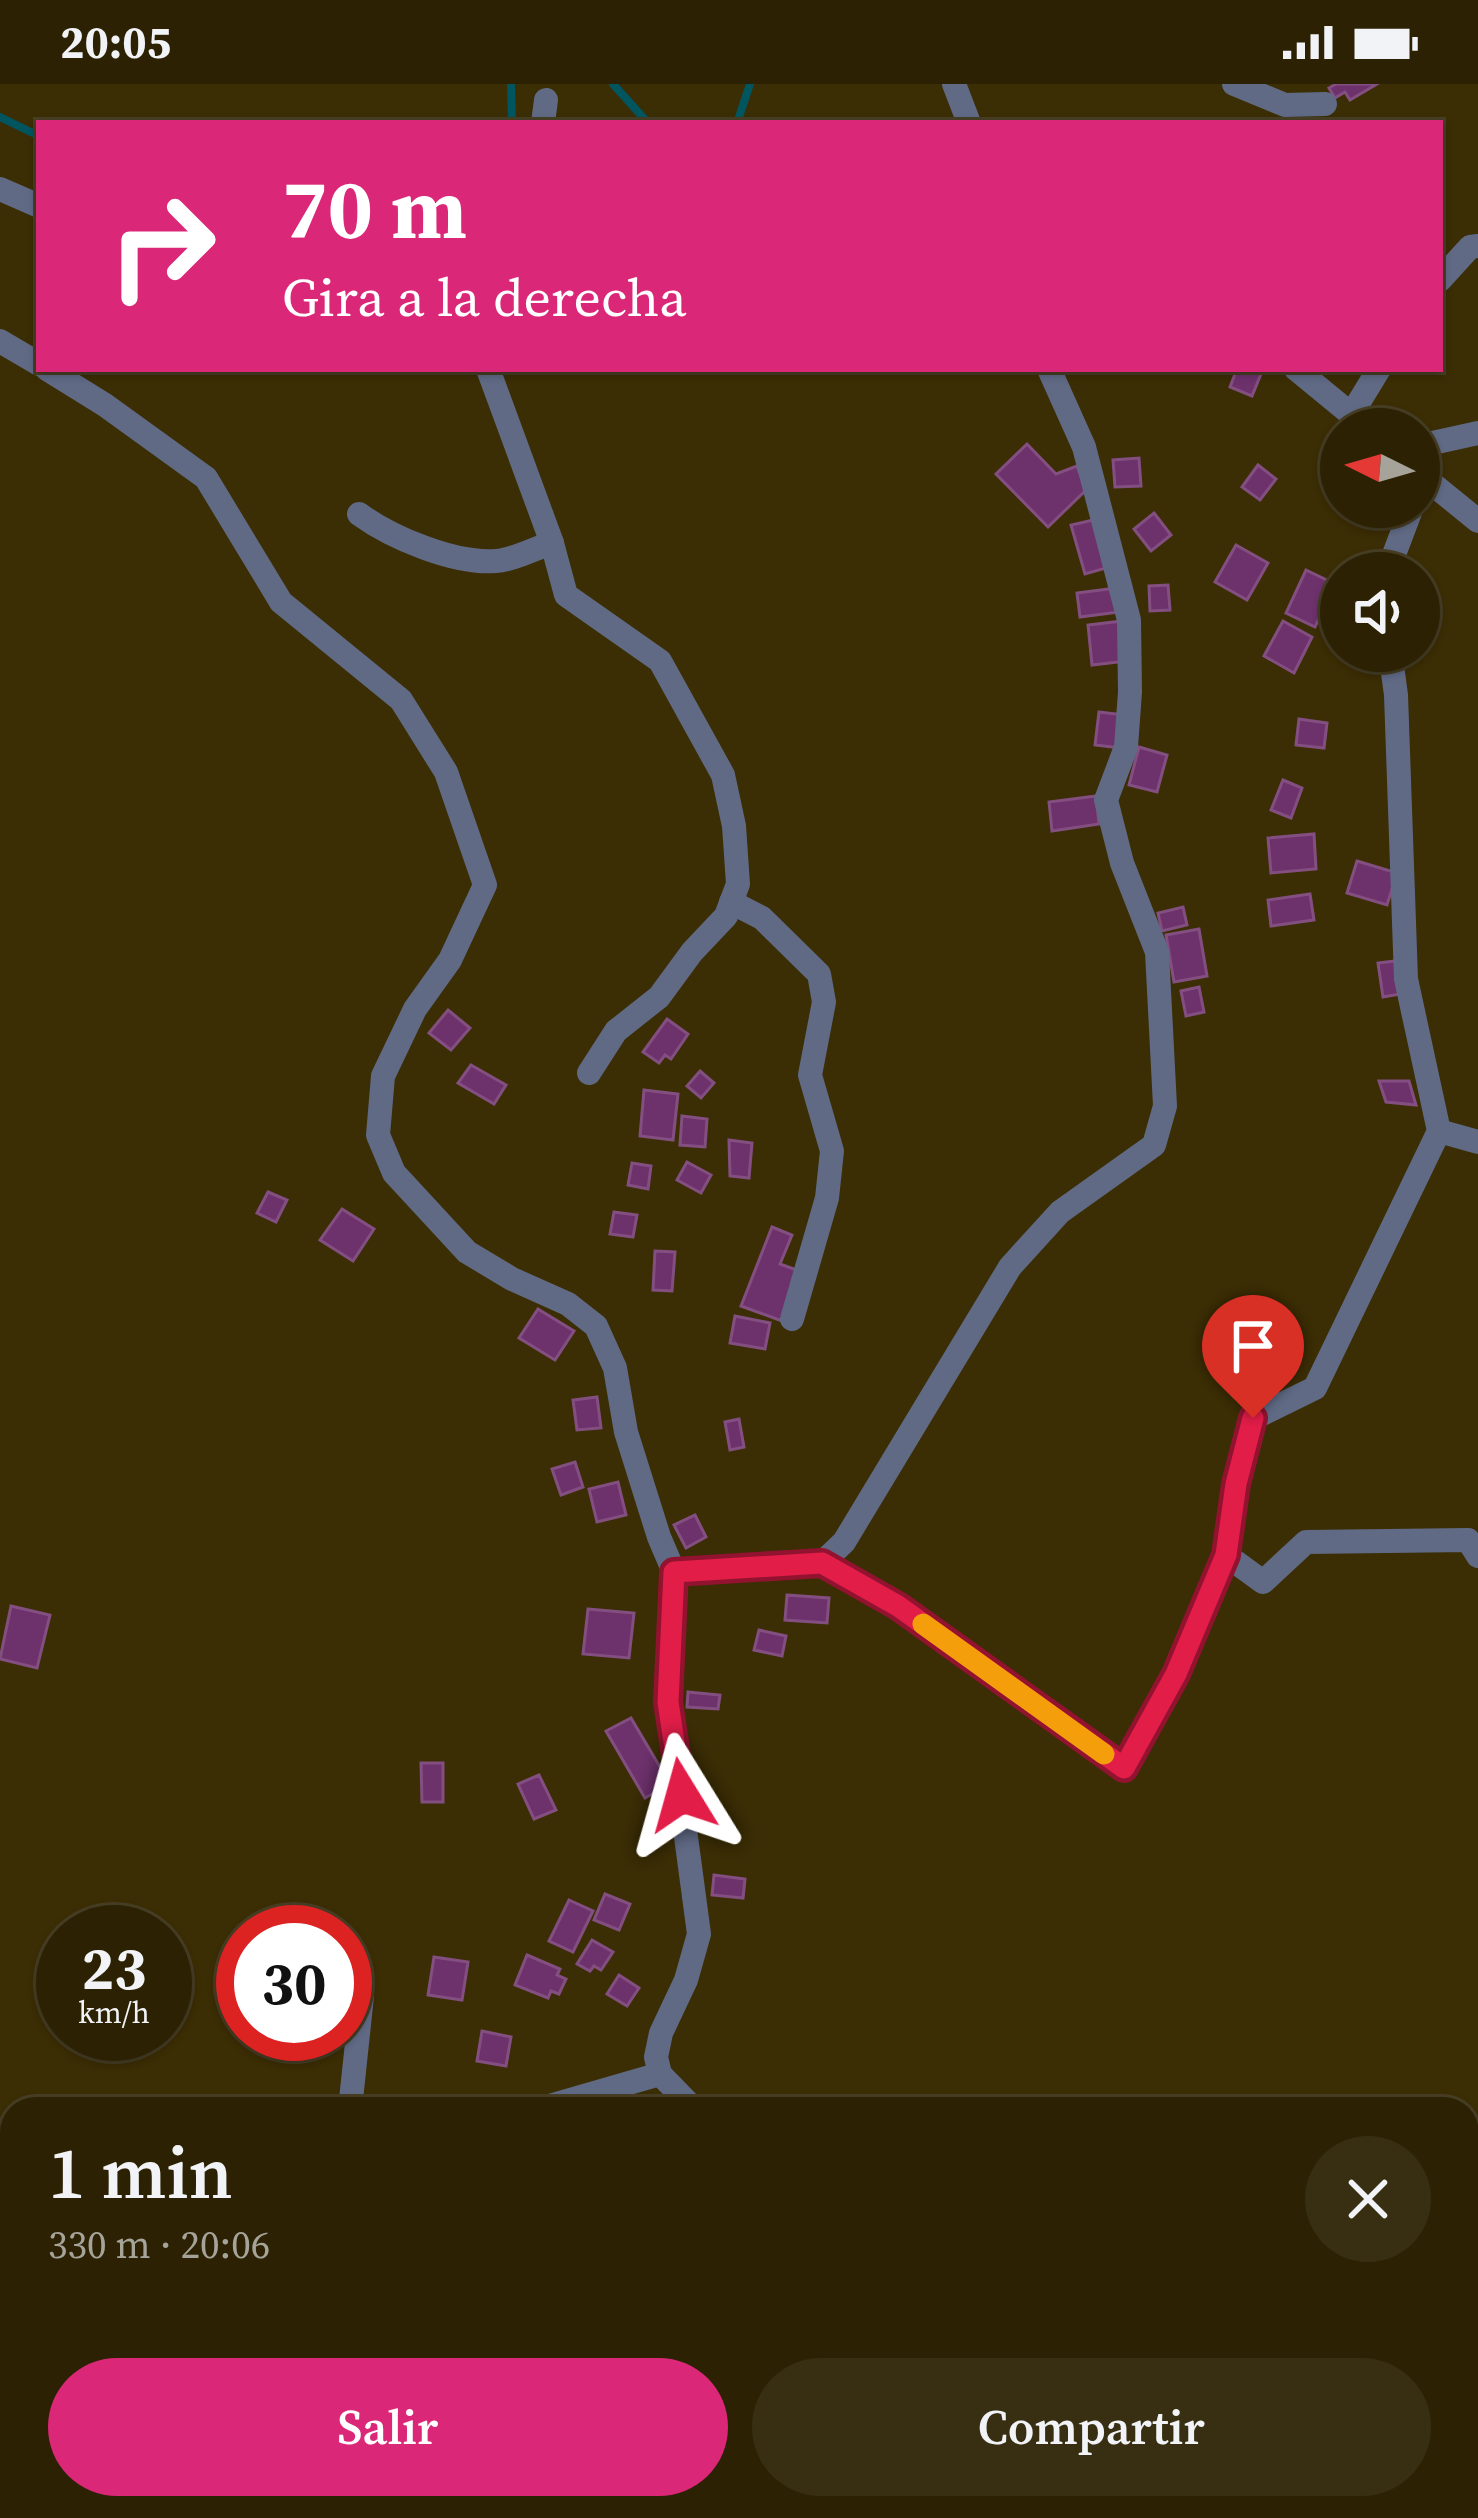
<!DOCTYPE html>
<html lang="es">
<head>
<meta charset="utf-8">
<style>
	body { margin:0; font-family:"Source Serif 4",serif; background:#382f12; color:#f1f3f6; height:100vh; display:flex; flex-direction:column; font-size:45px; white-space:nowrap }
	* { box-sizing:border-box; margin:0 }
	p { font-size:39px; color:#a6a49a }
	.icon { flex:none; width:66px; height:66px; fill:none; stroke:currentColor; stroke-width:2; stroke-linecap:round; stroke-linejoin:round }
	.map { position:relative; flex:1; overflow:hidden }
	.side { position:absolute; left:0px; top:2013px; width:1479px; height:423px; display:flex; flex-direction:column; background:#2c2203; border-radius:36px 36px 0 0; box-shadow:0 3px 9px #0004,0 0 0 3px #483f25 }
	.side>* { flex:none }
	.banner { position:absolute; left:36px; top:36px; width:1407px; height:252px; border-radius:0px; box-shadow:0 3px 9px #0004,0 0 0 3px #483f25; background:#db2777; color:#fff; overflow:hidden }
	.needle { width:78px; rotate:275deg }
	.tools { position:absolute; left:1320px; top:324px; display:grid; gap:24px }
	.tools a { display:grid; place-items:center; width:120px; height:120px; border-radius:50%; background:#2c2203; box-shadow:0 3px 9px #0004,0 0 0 3px #483f25; font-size:60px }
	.speed { position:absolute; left:36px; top:1821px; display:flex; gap:24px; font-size:60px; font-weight:700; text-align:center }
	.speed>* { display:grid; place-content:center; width:156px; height:156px; border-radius:50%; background:#2c2203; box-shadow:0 3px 9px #0004,0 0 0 3px #483f25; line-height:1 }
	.speed small { font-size:30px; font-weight:400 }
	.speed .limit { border:18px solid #d22; background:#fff; color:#111 }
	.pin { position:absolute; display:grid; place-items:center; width:102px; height:102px; color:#fff; margin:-123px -51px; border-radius:50% 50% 50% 0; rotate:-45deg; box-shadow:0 0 12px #0007 }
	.pin .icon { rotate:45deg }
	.me { position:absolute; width:132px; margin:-66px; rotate:352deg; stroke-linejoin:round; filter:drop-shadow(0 0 9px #0008) }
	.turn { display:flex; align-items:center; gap:42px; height:252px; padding:0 48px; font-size:54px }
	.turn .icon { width:156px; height:156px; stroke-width:2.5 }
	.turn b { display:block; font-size:84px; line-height:102px }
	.round { display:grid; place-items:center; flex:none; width:126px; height:126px; border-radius:63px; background:#382f12 }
	.headline { display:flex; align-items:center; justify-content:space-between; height:204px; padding:0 48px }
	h1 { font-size:72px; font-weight:600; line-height:90px }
	.primary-button { display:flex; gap:24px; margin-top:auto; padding:24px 48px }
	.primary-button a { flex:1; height:138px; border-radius:72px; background:#db2777; color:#fff; font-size:48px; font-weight:600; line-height:138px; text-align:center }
	.primary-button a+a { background:#382f12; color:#f1f3f6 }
	.status { display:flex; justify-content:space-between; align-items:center; height:84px; padding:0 60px; background:#2c2203; direction:ltr }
	.status svg { height:33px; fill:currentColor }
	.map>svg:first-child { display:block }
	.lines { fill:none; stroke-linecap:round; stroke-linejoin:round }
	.stream { stroke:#01555f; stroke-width:8 }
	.building { fill:#6d316c; stroke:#834f81; stroke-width:3 }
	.minor { stroke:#606a85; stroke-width:24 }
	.route-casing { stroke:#92132f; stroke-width:30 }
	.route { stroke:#e11d48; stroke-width:21 }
	.slow { stroke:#f59e0b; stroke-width:21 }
</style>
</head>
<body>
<div class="status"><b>20:05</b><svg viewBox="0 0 49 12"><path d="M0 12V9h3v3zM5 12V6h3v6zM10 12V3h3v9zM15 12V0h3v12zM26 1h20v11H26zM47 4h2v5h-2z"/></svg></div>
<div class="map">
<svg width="1478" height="2434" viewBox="0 0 1478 2434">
	<rect width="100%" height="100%" fill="#3b2d04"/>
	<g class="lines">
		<g class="stream">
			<path d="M511,0L512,39"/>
			<path d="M613,0L648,39"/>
			<path d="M0,33L39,52"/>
			<path d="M737,39L750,0"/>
		</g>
	</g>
	<g class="building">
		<path d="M1336,0H1377L1350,16L1345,8L1335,14L1329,4Z"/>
		<path d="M1237,285H1263L1252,312L1230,303Z"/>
		<path d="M1027,360L1056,390L1077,382L1086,406L1048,443L996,390Z"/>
		<path d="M1139,374L1141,402L1115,403L1113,376Z"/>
		<path d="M1258,381L1276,395L1260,416L1242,403Z"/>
		<path d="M1154,429L1171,451L1151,467L1134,445Z"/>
		<path d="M1093,436L1106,484L1085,490L1071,441Z"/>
		<path d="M1236,461L1268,479L1247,516L1215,498Z"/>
		<path d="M1306,486L1335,500L1315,543L1286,529Z"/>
		<path d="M1168,501L1170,526L1150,527L1149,502Z"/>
		<path d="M1116,504L1119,528L1080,533L1077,509Z"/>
		<path d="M1122,537L1127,577L1092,581L1088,541Z"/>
		<path d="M1283,537L1312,553L1294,589L1264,572Z"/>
		<path d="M1099,628L1125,631L1121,664L1095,661Z"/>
		<path d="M1299,635L1327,639L1324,664L1296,661Z"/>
		<path d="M1139,663L1167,671L1157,708L1129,701Z"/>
		<path d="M1283,696L1302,704L1291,734L1271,726Z"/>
		<path d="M1096,712L1099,740L1052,747L1049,718Z"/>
		<path d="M1314,750L1316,785L1271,789L1268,754Z"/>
		<path d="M1357,777L1397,789L1387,821L1347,809Z"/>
		<path d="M1310,810L1314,836L1271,842L1268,816Z"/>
		<path d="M1183,823L1187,841L1162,847L1158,829Z"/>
		<path d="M1199,845L1207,892L1174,898L1166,851Z"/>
		<path d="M1395,877L1400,910L1383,913L1378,879Z"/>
		<path d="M1199,903L1204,928L1186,932L1181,907Z"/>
		<path d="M448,926L470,944L451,966L429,949Z"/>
		<path d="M667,935L688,950L671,975L665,971L659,979L643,968Z"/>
		<path d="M471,981L506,1001L494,1020L458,999Z"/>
		<path d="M700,987L714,999L701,1014L687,1002Z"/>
		<path d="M1379,997H1409L1416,1021L1386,1018Z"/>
		<path d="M644,1006L678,1010L673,1056L640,1052Z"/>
		<path d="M682,1032L707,1035L705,1063L680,1061Z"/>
		<path d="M729,1056L752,1059L749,1094L730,1092Z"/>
		<path d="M687,1078L711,1091L701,1109L677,1096Z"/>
		<path d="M632,1079L651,1082L648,1105L628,1101Z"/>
		<path d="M268,1108L287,1116L276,1138L257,1129Z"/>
		<path d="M342,1125L374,1145L353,1177L320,1156Z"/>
		<path d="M614,1128L637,1131L633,1153L610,1150Z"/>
		<path d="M772,1143L792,1151L780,1180L805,1189L785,1238L741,1222Z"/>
		<path d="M655,1167L675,1168L672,1207L653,1206Z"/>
		<path d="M538,1225L574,1247L555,1276L519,1254Z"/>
		<path d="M735,1232L770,1239L765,1265L730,1259Z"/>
		<path d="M597,1313L601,1344L577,1346L573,1316Z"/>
		<path d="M739,1335L744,1363L730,1366L725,1338Z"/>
		<path d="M575,1378L583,1403L561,1411L552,1385Z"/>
		<path d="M618,1398L626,1431L597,1438L589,1405Z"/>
		<path d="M695,1431L706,1453L686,1464L674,1441Z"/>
		<path d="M787,1511L829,1514L827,1539L785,1536Z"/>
		<path d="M11,1522L50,1531L37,1584L0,1575Z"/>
		<path d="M588,1525L634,1529L629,1574L583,1570Z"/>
		<path d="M759,1546L786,1552L782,1572L754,1566Z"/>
		<path d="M688,1608L720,1611L718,1625L687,1623Z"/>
		<path d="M631,1634L670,1700L645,1714L606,1647Z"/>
		<path d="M421,1679H443V1718H422Z"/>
		<path d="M539,1691L556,1726L534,1735L518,1700Z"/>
		<path d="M714,1791L745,1795L743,1814L712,1811Z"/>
		<path d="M605,1810L630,1820L619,1846L594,1836Z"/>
		<path d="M569,1816L593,1827L573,1868L549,1857Z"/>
		<path d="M592,1856L613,1868L601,1886L594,1882L590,1887L577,1880Z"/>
		<path d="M527,1871L560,1885L557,1891L566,1895L559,1910L551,1907L548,1914L515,1901Z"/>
		<path d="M434,1873L468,1878L462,1916L428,1911Z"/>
		<path d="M619,1891L639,1904L627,1922L607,1910Z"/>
		<path d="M482,1947L511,1953L506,1982L477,1977Z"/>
	</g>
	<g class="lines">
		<g class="minor">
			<path d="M954,0L969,39"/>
			<path d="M1234,0L1285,21L1325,20"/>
			<path d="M543,39L546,16"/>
			<path d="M0,105L39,122"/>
			<path d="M1440,196L1470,163L1478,162"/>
			<path d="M0,257L39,280"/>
			<path d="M47,285L105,321L206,394L281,518L401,616L446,688L485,801L450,876L415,925L383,992L378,1051L394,1089L467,1168L512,1195L568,1220L596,1242L615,1284L626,1348L659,1453L674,1488L668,1618L699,1850L686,1896L661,1949L656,1973L660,1990L694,2025"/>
			<path d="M488,285L552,459L566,511L660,577L723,691L734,742L738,800L726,832L692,868L659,913L616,947L589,989"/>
			<path d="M1296,285L1369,345"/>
			<path d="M1351,331L1379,285"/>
			<path d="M1419,362L1478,349"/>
			<path d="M1419,389L1478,437"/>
			<path d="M359,430C392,454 454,480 496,477C514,476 535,464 552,459"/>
			<path d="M1387,489L1412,423"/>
			<path d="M731,818L762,834L819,890L824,918L810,991L832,1067L827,1114L792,1235"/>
			<path d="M1439,1047L1478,1058"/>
			<path d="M1226,1471L1263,1498L1306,1458L1468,1456L1478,1472"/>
			<path d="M822,1479L899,1522L1124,1685L1176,1590L1226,1471L1236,1400L1254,1334L1315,1304L1439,1047L1406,895L1396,611L1390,567"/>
			<path d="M674,1488L822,1479L844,1458L1010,1183L1060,1128L1154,1061L1165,1022L1157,868L1122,779L1106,716L1126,663L1130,608L1129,536L1084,363L1049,285"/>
			<path d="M350,2025L362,1912"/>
			<path d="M539,2025L660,1990"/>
			<path d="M1467,2159L1478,2161"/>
			<path d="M0,2193L12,2233"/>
			<path d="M70,2424L73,2434"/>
			<path d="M420,2424L423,2434"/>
			<path d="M581,2424L584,2434"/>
			<path d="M750,2424L754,2434"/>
			<path d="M260,2434L261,2424"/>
			<path d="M516,2434L540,2424"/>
			<path d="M880,2434L900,2424"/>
		</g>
	</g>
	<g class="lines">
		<g class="route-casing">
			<path id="route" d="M682,1711L668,1618L674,1488L822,1479L898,1522L1124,1684L1176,1590L1226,1471L1236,1400L1253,1334"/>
		</g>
		<use href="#route" class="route"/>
		<path class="slow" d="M923,1540L1104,1670"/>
	</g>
</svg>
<div class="tools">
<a><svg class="needle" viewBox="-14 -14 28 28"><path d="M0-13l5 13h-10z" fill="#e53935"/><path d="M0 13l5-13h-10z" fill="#a6a49a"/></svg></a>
<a><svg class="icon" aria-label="sound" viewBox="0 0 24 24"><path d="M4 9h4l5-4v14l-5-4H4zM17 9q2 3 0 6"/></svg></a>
</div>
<div class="speed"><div>23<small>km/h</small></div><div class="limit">30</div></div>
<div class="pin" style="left:1253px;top:1334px;background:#d93025"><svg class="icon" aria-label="arrive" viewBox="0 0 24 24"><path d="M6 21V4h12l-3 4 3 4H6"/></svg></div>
<svg class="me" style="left:682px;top:1711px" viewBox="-20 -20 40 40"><path d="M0-17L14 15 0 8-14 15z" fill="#e11d48" stroke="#fff" stroke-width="4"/></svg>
<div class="banner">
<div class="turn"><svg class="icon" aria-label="right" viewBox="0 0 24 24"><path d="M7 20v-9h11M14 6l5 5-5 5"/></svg><div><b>70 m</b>Gira a la derecha</div></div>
</div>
<section class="side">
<div class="headline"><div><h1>1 min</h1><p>330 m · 20:06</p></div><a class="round"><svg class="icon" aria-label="close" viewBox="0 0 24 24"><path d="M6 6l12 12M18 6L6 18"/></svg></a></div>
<div class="primary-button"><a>Salir</a><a>Compartir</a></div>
</section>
</div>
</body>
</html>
